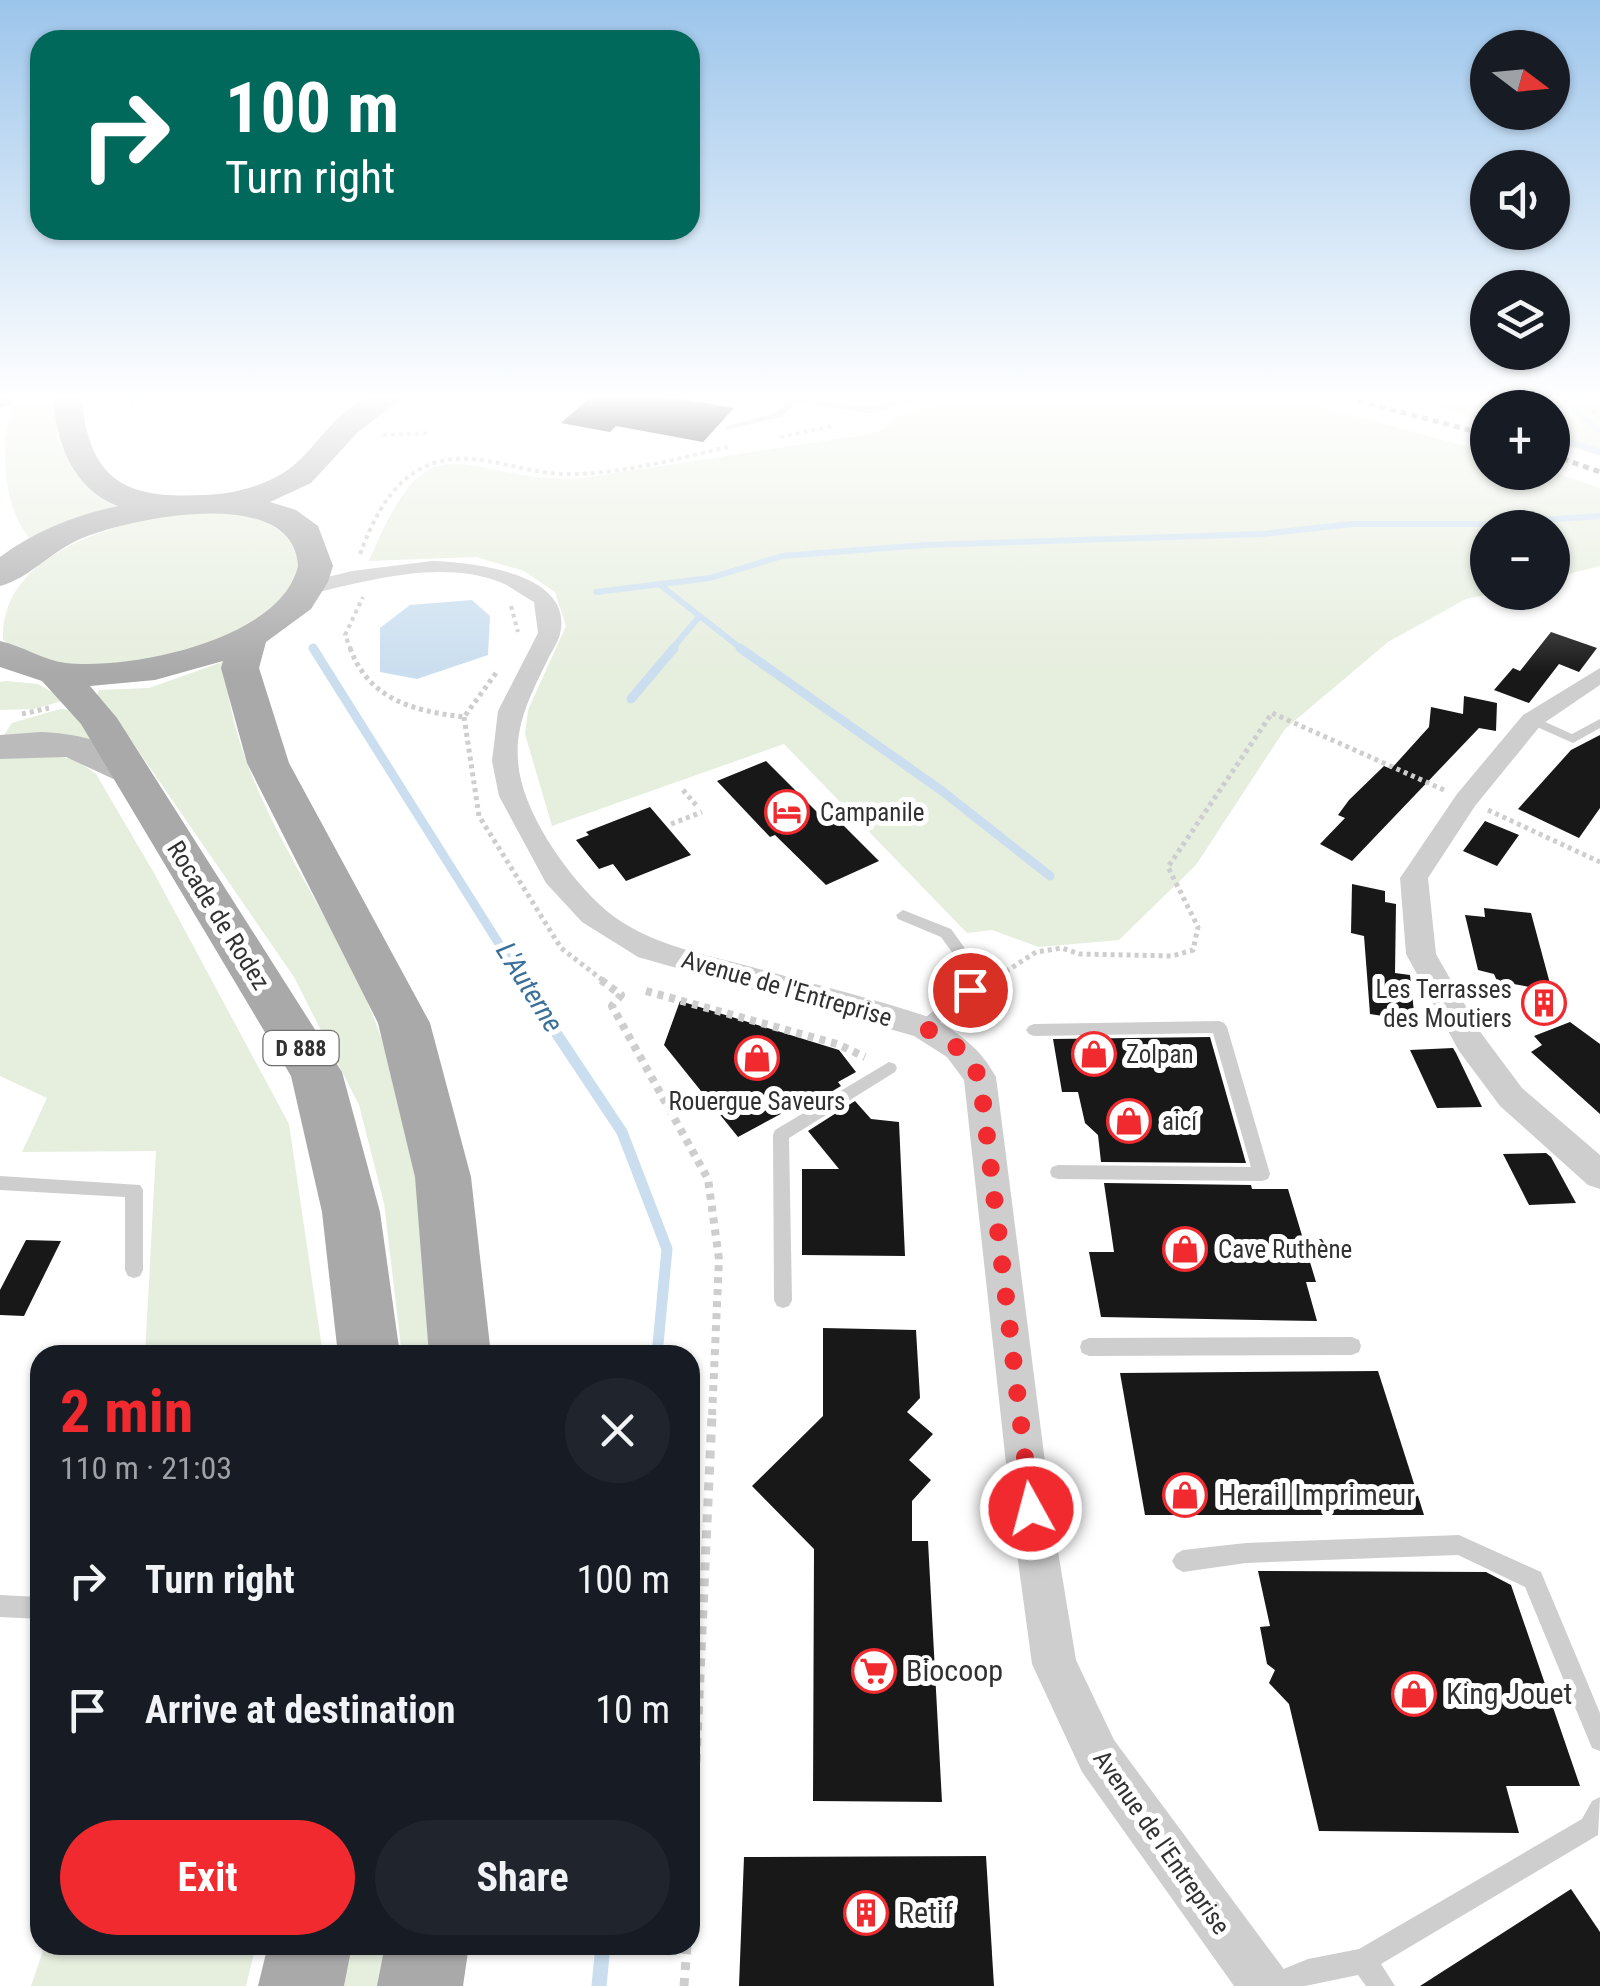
<!DOCTYPE html>
<html lang="en">
<head>
<meta charset="utf-8">
<style>
	body { margin:0; font-family:"Roboto Condensed",sans-serif; background:#20242c; color:#f1f3f6; height:100vh; display:flex; flex-direction:column; font-size:38px; white-space:nowrap }
	* { box-sizing:border-box; margin:0 }
	p { font-size:32px; color:#9ea1a6 }
	.icon { flex:none; width:55px; height:55px; fill:none; stroke:currentColor; stroke-width:2; stroke-linecap:round; stroke-linejoin:round }
	.map { position:relative; flex:1; overflow:hidden }
	.drawer { position:absolute; left:30px; top:1345px; width:670px; height:610px; display:flex; flex-direction:column; background:#171b24; border-radius:30px; box-shadow:0 2px 8px #0004 }
	.drawer>* { flex:none }
	.guide { position:absolute; left:30px; top:30px; width:670px; height:210px; border-radius:30px; box-shadow:0 2px 8px #0004; background:#00695c; color:#fff; overflow:hidden }
	.needle { width:65px; rotate:106deg }
	.controls { position:absolute; left:1470px; top:30px; display:grid; gap:20px }
	.controls a { display:grid; place-items:center; width:100px; height:100px; border-radius:50%; background:#171b24; box-shadow:0 2px 8px #0004; font-size:50px }
	.pin { position:absolute; display:grid; place-items:center; width:85px; height:85px; color:#fff; margin:-42px; border:5px solid #fff; border-radius:50%; box-shadow:0 2px 10px #0007 }
	.me { position:absolute; width:110px; margin:-55px; rotate:353deg; stroke-linejoin:round; filter:drop-shadow(0 0 8px #0008) }
	.turn { display:flex; align-items:center; gap:35px; height:210px; padding:0 30px; font-size:45px }
	.turn .icon { width:130px; height:130px; stroke-width:2.5 }
	.turn b { display:block; font-size:70px; line-height:85px }
	.round { display:grid; place-items:center; flex:none; width:105px; height:105px; border-radius:52px; background:#20242c }
	.summary { display:flex; align-items:center; justify-content:space-between; height:170px; padding:0 30px }
	h1 { font-size:60px; font-weight:700; line-height:75px; color:#f02a2f }
	.button { display:flex; gap:20px; margin-top:auto; padding:20px 30px }
	.button a { flex:1; height:115px; border-radius:60px; background:#f02a2f; color:#fff; font-size:40px; font-weight:700; line-height:115px; text-align:center }
	.button a+a { background:#20242c; color:#f1f3f6 }
	ul { padding:0; list-style:none }
	li { display:flex; align-items:center; gap:30px; height:130px; padding:0 30px }
	li div { flex:1 }
	li b { display:block; font-size:38px }
	li em { font-style:normal }
	.map>svg:first-child { display:block }
	.green { fill:#e6eede }
	.water { fill:#cadeef }
	.lines { fill:none; stroke-linecap:round; stroke-linejoin:round }
	.stream-far3 { stroke:#cadeef; stroke-width:6 }
	.stream-far2 { stroke:#cadeef; stroke-width:9 }
	.stream-far1 { stroke:#cadeef; stroke-width:11 }
	.stream { stroke:#cadeef; stroke-width:15 }
	.building { fill:#181818 }
	.path-far3 { stroke:#cecece; stroke-width:4; stroke-dasharray:4 4; stroke-linecap:butt }
	.path-far2 { stroke:#cecece; stroke-width:5; stroke-dasharray:4 4; stroke-linecap:butt }
	.path-far1 { stroke:#cecece; stroke-width:8; stroke-dasharray:6 6; stroke-linecap:butt }
	.path { stroke:#cecece; stroke-width:9; stroke-dasharray:8 8; stroke-linecap:butt }
	.lane { fill:#cecece; fill-rule:evenodd }
	.street { fill:#cecece; fill-rule:evenodd }
	.secondary { fill:#bbb; fill-rule:evenodd }
	.primary { fill:#a9a9a9; fill-rule:evenodd }
	.rail { stroke:#868686; stroke-width:5; stroke-dasharray:6 5; stroke-linecap:butt }
	.route { stroke:#f02a2f; stroke-width:18; stroke-dasharray:0 32.4 }
	.labels { text-anchor:middle; stroke-width:10; stroke-linejoin:round; paint-order:stroke }
	.shield { fill:#fff; stroke:#6f6f6f; stroke-width:2.5 }
	.shield-label { font-size:22px; font-weight:bold; fill:#313131 }
	.poi-label { font-size:25px; fill:#313131; stroke:#fff; text-anchor:start }
	.street-label { font-size:25px; fill:#313131; stroke:#fff }
	.water-label { font-size:28px; font-style:italic; fill:#396f99; stroke:#fff }
	.near-poi-label { font-size:30px; fill:#313131; stroke:#fff; text-anchor:start }
</style>
</head>
<body>
<div class="map">
<svg width="1600" height="1986" viewBox="0 0 1600 1986">
	<rect width="100%" height="100%" fill="#fff"/>
	<g class="green">
		<path d="M15,395H56L57,440L83,477L118,506L29,538C0,500 0,440 15,395Z"/>
		<path d="M981,395H1278L1487,452L1488,472H1553L1600,488V566L1553,578L1552,528H1488V592L1493,593L1466,599L1388,642L1285,729L1196,865L1119,940L1039,947L992,930L967,933L784,744L552,826L525,734L528,710L566,626L555,592L524,571L476,557L369,561C432,410 454,480 577,479L870,434L886,428L897,415Z"/>
		<path d="M1393,395H1600V456L1553,441L1552,408H1488L1487,422Z"/>
		<path d="M168,512C190,513 215,511 237,514C297,524 323,570 270,612C223,650 118,675 58,664C37,661 21,652 3,640C0,553 112,528 168,512Z"/>
		<path d="M225,661C230,781 314,884 362,990C415,1106 423,1230 436,1355H402L384,1203L359,1105L294,977L117,720L96,698L99,690L149,688Z"/>
		<path d="M6,681L38,684L65,700L34,709L0,710V682Z"/>
		<path d="M60,709L71,710L102,741L4,735L12,723Z"/>
		<path d="M48,754L76,760L96,774L154,873L289,1124L323,1355H145L156,1151L22,1152L47,1098L0,1076V756Z"/>
		<path d="M45,1945H256L246,1986H31Z"/>
		<path d="M350,1945H397L391,1986H342Z"/>
	</g>
	<path class="water" d="M472,600L490,616L488,655L417,679L380,672V628L410,605Z"/>
	<g class="lines">
		<g class="stream-far3">
			<path d="M131,404L134,395"/>
			<path d="M1574,410L1600,431"/>
			<path d="M1552,412L1576,395"/>
			<path d="M1552,436L1600,452"/>
			<path d="M659,584L743,650"/>
			<path d="M596,592L710,578L782,556L926,545L1262,534L1352,524H1487L1600,516"/>
			<path d="M671,650L698,618"/>
		</g>
		<g class="stream-far2">
			<path d="M313,648L523,982"/>
			<path d="M740,648L942,791L1050,876"/>
			<path d="M631,699L674,648"/>
		</g>
		<path class="stream-far1" d="M521,980L622,1132L667,1249L657,1355"/>
		<path class="stream" d="M599,1986L603,1945"/>
	</g>
	<g class="building">
		<path d="M593,395H658L734,408L703,442L616,426L610,432L561,423Z"/>
		<path d="M1551,632L1597,648L1579,672L1559,664L1529,703L1494,690L1513,668L1520,671Z"/>
		<path d="M1464,696L1497,703L1496,731L1479,728L1352,861L1320,844L1345,818L1338,815L1349,800L1384,766L1391,769L1429,727L1431,707L1463,714Z"/>
		<path d="M1600,735V808L1579,838L1518,809L1571,750Z"/>
		<path d="M766,761L821,816L829,811L879,861L826,885L775,835L770,837L717,781Z"/>
		<path d="M650,807L691,855L626,881L613,864L599,869L576,840L589,835L586,832Z"/>
		<path d="M1485,821L1519,835L1497,866L1463,851Z"/>
		<path d="M1352,884L1385,891V902L1396,904L1395,973L1410,975L1415,1021L1370,1014L1364,936L1351,933Z"/>
		<path d="M1484,908L1531,913L1552,991L1497,981L1494,974L1478,970L1465,915L1485,917Z"/>
		<path d="M680,1001L839,1050L856,1072L838,1082L841,1086L794,1114L790,1109L738,1137L664,1045Z"/>
		<path d="M1570,1022L1600,1044V1114L1531,1052L1542,1045L1534,1036Z"/>
		<path d="M1210,1037L1246,1163L1101,1162L1098,1135L1085,1123L1078,1092H1062L1053,1039Z"/>
		<path d="M1453,1048L1456,1053L1482,1107L1437,1108L1410,1050Z"/>
		<path d="M855,1101L871,1119L899,1122L905,1256L802,1255V1169H839L808,1131Z"/>
		<path d="M1546,1153L1551,1157L1576,1203L1529,1205L1503,1154Z"/>
		<path d="M1104,1183L1251,1185L1252,1189H1288L1316,1282H1306L1317,1321L1101,1317L1089,1252H1114Z"/>
		<path d="M26,1240L61,1241L24,1316L0,1315V1290Z"/>
		<path d="M823,1328L916,1330L920,1398L907,1412L933,1434L909,1460L931,1480L912,1501V1541H928L942,1802L813,1801L814,1549L752,1486L823,1416Z"/>
		<path d="M1378,1371L1424,1515H1145L1120,1373Z"/>
		<path d="M1258,1571L1486,1572L1511,1585L1580,1786H1506L1519,1833L1319,1831L1289,1704L1269,1683L1275,1670L1267,1664L1260,1627L1270,1626Z"/>
		<path d="M986,1856L994,1986H739L744,1857Z"/>
		<path d="M1571,1889L1600,1932V1986H1420Z"/>
	</g>
	<g class="lines">
		<g class="path-far3">
			<path d="M1593,395L1592,409L1600,418"/>
			<path d="M383,435L431,433"/>
			<path d="M780,437L832,426"/>
			<path d="M360,554C383,492 415,448 487,461C512,465 537,473 563,474C619,475 675,459 729,447"/>
			<path d="M511,606L518,632"/>
			<path d="M351,650L345,635L363,597"/>
		</g>
		<g class="path-far2">
			<path d="M350,648C369,700 414,711 464,717L496,673"/>
			<path d="M22,714L49,708"/>
			<path d="M464,717L479,816L561,948L605,982"/>
			<path d="M683,790L696,805"/>
			<path d="M1488,810L1600,862"/>
			<path d="M671,824L702,812"/>
			<path d="M999,976L1036,952L1062,948L1080,954L1172,956L1193,950L1198,927L1168,867L1272,713L1444,790"/>
		</g>
		<g class="path-far1">
			<path d="M601,980L621,995L612,1006L708,1179L719,1259L712,1417"/>
			<path d="M646,991L837,1044L865,1057"/>
		</g>
		<g class="path">
			<path d="M690,1890L712,1415"/>
			<path d="M684,1986L687,1945"/>
		</g>
		<g class="lane">
			<path d="M750,395H775L868,407L926,395H943L868,413L797,403L781,417L727,430V426L775,413L788,402Z"/>
			<path d="M870,395H886L860,403L856,400Z"/>
			<path d="M1532,716L1572,734L1600,719V728L1573,743L1528,723L1526,720Z"/>
			<path d="M903,910L951,929L982,972L975,993L929,1031H919L916,1027L919,1023L963,986L967,973L941,937L898,919L896,915Z"/>
			<path d="M1219,1021L1224,1023L1227,1027L1270,1174L1268,1179L1262,1181L1058,1179L1052,1177L1050,1172L1052,1167L1058,1165L1251,1167L1213,1033L1034,1036L1029,1034L1026,1030L1029,1026L1034,1024Z"/>
			<path d="M889,1062L895,1064L897,1068L895,1072L789,1138L792,1300L789,1306L783,1308L777,1306L774,1300L773,1135L775,1130Z"/>
			<path d="M0,1176L140,1185L143,1190V1270L140,1276L134,1278L128,1276L125,1270V1197L0,1190Z"/>
			<path d="M1352,1337L1359,1340L1361,1346L1359,1352L1352,1355L1089,1356L1082,1353L1080,1347L1082,1341L1089,1338Z"/>
			<path d="M1459,1535L1541,1572L1600,1713V1751L1592,1748L1525,1587L1458,1555L1246,1563L1183,1572L1176,1568L1172,1561L1176,1554L1183,1550L1246,1543Z"/>
			<path d="M0,1595L40,1597V1619L0,1617Z"/>
			<path d="M1600,1797L1598,1835L1381,1964L1395,1986H1366L1358,1975L1305,1986H1260L1264,1977L1308,1959L1359,1949L1582,1819L1592,1801Z"/>
		</g>
		<g class="street">
			<path d="M432,561C471,562 575,573 560,634C558,643 551,652 547,661C531,694 515,724 518,761C521,810 565,872 599,904C639,943 700,953 752,967C813,984 875,999 935,1019C961,1035 981,1049 996,1077L1051,1509L1076,1660L1114,1740L1283,1968L1291,1986H1234L1082,1772L1032,1664L1011,1509L964,1080L947,1057L914,1036L638,957L582,922L546,883L499,796L492,761L498,711L538,633L534,602C523,596 512,587 500,582C441,559 365,581 307,595L296,589L299,584L352,571Z"/>
			<path d="M1600,668V685L1541,725L1475,806L1428,878L1436,954L1481,1033L1522,1088L1600,1155V1189L1588,1185L1500,1106L1459,1051L1406,954L1400,878L1457,794L1523,715Z"/>
		</g>
		<path class="secondary" d="M41,732C76,733 133,745 154,777L148,786L135,789L66,757L0,759V735Z"/>
		<g class="primary">
			<path d="M0,395H16L10,405L0,408Z"/>
			<path d="M53,395H81C89,480 123,499 203,495C232,494 264,487 289,469C316,450 341,401 376,395C385,394 397,395 406,395L358,432L311,483L270,502L296,510L318,526L333,566L328,582L311,609L266,642L259,668L289,763L430,1023L471,1177L491,1355H429L415,1177L378,1023L247,763L221,668L223,661L155,680L90,686L117,718L342,1072L380,1212L400,1355H338L322,1212L291,1076L81,724L42,681L0,667V641C23,646 42,660 66,663C131,670 281,640 298,566C294,483 128,518 80,539C52,551 28,579 0,586V557C35,531 75,515 118,506C72,489 55,440 53,395Z"/>
			<path d="M268,1945H352L344,1986H258Z"/>
			<path d="M385,1945H469L463,1986H377Z"/>
		</g>
		<g class="rail">
			<path d="M1337,395L1488,435"/>
			<path d="M1552,455L1600,472"/>
		</g>
	</g>
	<linearGradient id="sky" x2="0" y2="1"><stop stop-color="#9cc5eb"/><stop offset="0.59" stop-color="#fff"/><stop offset="1" stop-color="#fff" stop-opacity="0"/></linearGradient>
	<rect width="1600" height="673" fill="url(#sky)"/>
	<g class="lines">
		<path class="route" d="M970,990L924,1027L958,1048L980,1077L1031,1509"/>
	</g>
	<defs>
		<g id="hotel-ring" transform="scale(2.25)"><circle r="9.5" fill="#fff" stroke="#f02a2f" stroke-width="1.5"/><path d="M-6-4.5h1.5V1H6V5H4.5V3h-9V5H-6ZM-4 0a1.8 1.8 0 1 1 3.6 0ZM.5 0V-2.5h3Q6-2.5 6 0Z" fill="#f02a2f"/></g>
		<g id="building-ring" transform="scale(2.25)"><circle r="9.5" fill="#fff" stroke="#f02a2f" stroke-width="1.5"/><path d="M-4-6H4V6H1V3H-1V6H-4ZM-2.5-4.3h1.7v1.8h-1.7ZM.8-4.3h1.7v1.8H.8ZM-2.5-1h1.7V.8h-1.7ZM.8-1h1.7V.8H.8Z" fill="#f02a2f"/></g>
		<g id="shop-ring" transform="scale(2.25)"><circle r="9.5" fill="#fff" stroke="#f02a2f" stroke-width="1.5"/><path d="M-5-2.5h2.3a2.7 3.5 0 0 1 5.4 0H5L5.5 6h-11ZM-1.5-2.5h3a1.5 2.3 0 0 0-3 0Z" fill="#f02a2f"/></g>
		<g id="supermarket-ring" transform="scale(2.25)"><circle r="9.5" fill="#fff" stroke="#f02a2f" stroke-width="1.5"/><path d="M-6-5.5h2.5l.6 2H6L4.5 2H-2.5L-4.4-4H-6ZM-1.5 3.2a1.3 1.3 0 1 0 .1 0ZM3 3.2a1.3 1.3 0 1 0 .1 0Z" fill="#f02a2f"/></g>
	</defs>
	<g fill-rule="evenodd">
		<use href="#hotel-ring" x="787" y="812"/>
		<use href="#building-ring" x="1544" y="1003"/>
		<use href="#shop-ring" x="1094" y="1054"/>
		<use href="#shop-ring" x="757" y="1058"/>
		<use href="#shop-ring" x="1129" y="1121"/>
		<use href="#shop-ring" x="1185" y="1249"/>
		<use href="#shop-ring" x="1185" y="1495"/>
		<use href="#supermarket-ring" x="874" y="1671"/>
		<use href="#shop-ring" x="1414" y="1694"/>
		<use href="#building-ring" x="866" y="1913"/>
	</g>
	<g class="labels">
		<rect class="shield" x="263.5" y="1031" width="75" height="34" rx="8"/>
		<g class="shield-label">
			<text x="301" y="1056">D 888</text>
		</g>
		<g class="poi-label">
			<text x="820" y="821">Campanile</text>
			<text x="1512" y="998" text-anchor="end">Les Terrasses<tspan x="1512" dy="29">des Moutiers</tspan></text>
			<text x="1126" y="1063">Zolpan</text>
			<text x="757" y="1110" text-anchor="middle">Rouergue Saveurs</text>
			<text x="1162" y="1130">aicí</text>
			<text x="1218" y="1258">Cave Ruthène</text>
		</g>
		<g class="street-label">
			<text transform="translate(219 915) rotate(58)" y="9">Rocade de Rodez</text>
			<text transform="translate(787 988) rotate(16)" y="9">Avenue de l'Entreprise</text>
			<text transform="translate(1162 1842) rotate(55)" y="9">Avenue de l'Entreprise</text>
		</g>
		<g class="water-label">
			<text transform="translate(530 987) rotate(58)" y="10">L'Auterne</text>
		</g>
		<g class="near-poi-label">
			<text x="1218" y="1505">Herail Imprimeur</text>
			<text x="906" y="1681">Biocoop</text>
			<text x="1446" y="1704">King Jouet</text>
			<text x="898" y="1923">Retif</text>
		</g>
	</g>
</svg>
<div class="controls">
<a><svg class="needle" viewBox="-14 -14 28 28"><path d="M0-13l5 13h-10z" fill="#e53935"/><path d="M0 13l5-13h-10z" fill="#9ea1a6"/></svg></a>
<a><svg class="icon" aria-label="sound" viewBox="0 0 24 24"><path d="M4 9h4l5-4v14l-5-4H4zM17 9q2 3 0 6"/></svg></a>
<a><svg class="icon" aria-label="layers" viewBox="0 0 24 24"><path d="M12 4l9 5-9 5-9-5zM3 14l9 5 9-5"/></svg></a>
<a>+</a>
<a>−</a>
</div>
<div class="pin" style="left:970px;top:990px;background:#d93025"><svg class="icon" aria-label="arrive" viewBox="0 0 24 24"><path d="M6 21V4h12l-3 4 3 4H6"/></svg></div>
<svg class="me" style="left:1031px;top:1509px" viewBox="-20 -20 40 40"><circle r="17" fill="#f02a2f" stroke="#fff" stroke-width="3"/><path d="M0-11L8 9 0 5-8 9z" fill="#fff"/></svg>
<div class="guide">
<div class="turn"><svg class="icon" aria-label="right" viewBox="0 0 24 24"><path d="M7 20v-9h11M14 6l5 5-5 5"/></svg><div><b>100 m</b>Turn right</div></div>
</div>
<section class="drawer">
<div class="summary"><div><h1>2 min</h1><p>110 m · 21:03</p></div><a class="round"><svg class="icon" aria-label="close" viewBox="0 0 24 24"><path d="M6 6l12 12M18 6L6 18"/></svg></a></div>
<ul>
<li><svg class="icon" aria-label="right" viewBox="0 0 24 24"><path d="M7 20v-9h11M14 6l5 5-5 5"/></svg><div><b>Turn right</b></div><em>100 m</em></li>
<li><svg class="icon" aria-label="arrive" viewBox="0 0 24 24"><path d="M6 21V4h12l-3 4 3 4H6"/></svg><div><b>Arrive at destination</b></div><em>10 m</em></li>
</ul>
<div class="button"><a>Exit</a><a>Share</a></div>
</section>
</div>
</body>
</html>
